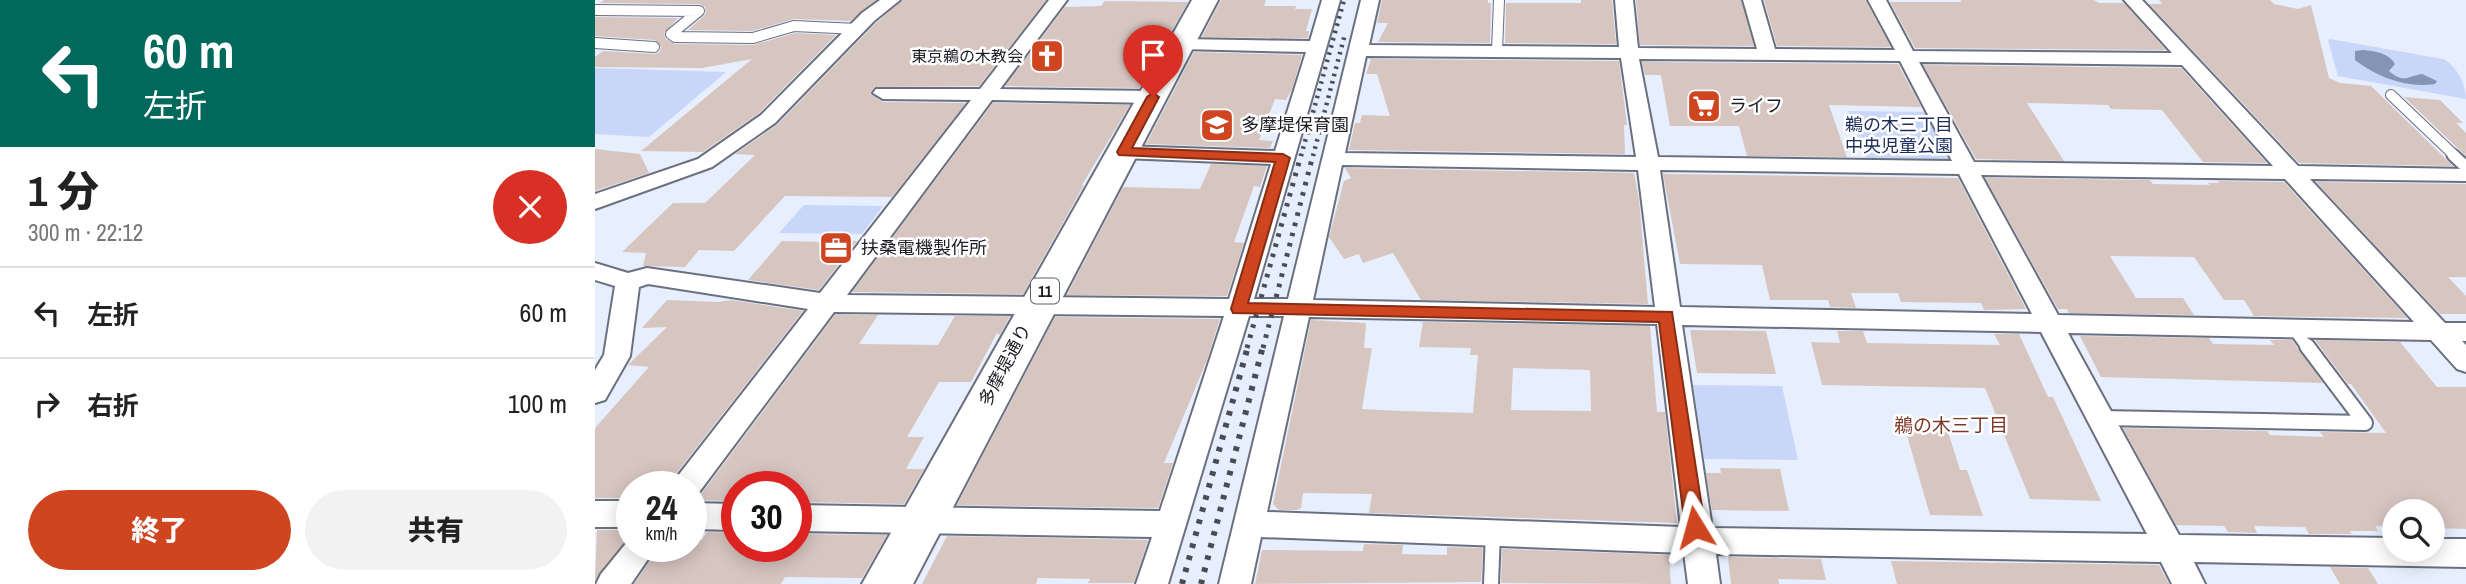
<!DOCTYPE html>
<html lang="ja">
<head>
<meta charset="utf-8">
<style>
	body { margin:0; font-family:"Archivo Narrow","Noto Sans JP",sans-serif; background:#f2f2f2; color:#222; height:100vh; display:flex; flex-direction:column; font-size:26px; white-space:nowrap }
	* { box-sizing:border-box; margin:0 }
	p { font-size:23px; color:#767676 }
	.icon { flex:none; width:38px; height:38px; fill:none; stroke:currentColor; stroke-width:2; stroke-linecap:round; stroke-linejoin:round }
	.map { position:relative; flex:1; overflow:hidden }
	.details { display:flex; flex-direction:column; background:#fff; width:595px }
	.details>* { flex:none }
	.guide { background:#00695c; color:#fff; overflow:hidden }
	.fabs { position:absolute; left:1787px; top:499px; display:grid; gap:14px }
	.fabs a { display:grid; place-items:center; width:63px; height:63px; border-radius:50%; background:#fff; box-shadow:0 4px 18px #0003; font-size:35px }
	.speed { position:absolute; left:21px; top:471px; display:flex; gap:14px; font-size:35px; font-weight:700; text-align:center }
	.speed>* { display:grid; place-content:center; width:91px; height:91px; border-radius:50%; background:#fff; box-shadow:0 4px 18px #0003; line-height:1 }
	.speed small { font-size:18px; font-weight:400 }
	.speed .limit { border:10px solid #d22; background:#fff; color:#111 }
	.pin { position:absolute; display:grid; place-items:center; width:60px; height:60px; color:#fff; margin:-72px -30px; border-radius:50% 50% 50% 0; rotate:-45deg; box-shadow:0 0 7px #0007 }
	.pin .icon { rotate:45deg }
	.me { position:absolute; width:77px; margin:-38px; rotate:352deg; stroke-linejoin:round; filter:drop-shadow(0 0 5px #0008) }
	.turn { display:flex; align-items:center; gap:24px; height:147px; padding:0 28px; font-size:32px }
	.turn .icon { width:91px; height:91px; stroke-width:2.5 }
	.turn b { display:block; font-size:49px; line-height:60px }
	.round { display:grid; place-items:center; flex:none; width:74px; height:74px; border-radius:37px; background:#f2f2f2 }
	.summary { display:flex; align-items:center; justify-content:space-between; height:119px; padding:0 28px }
	h1 { font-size:42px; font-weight:800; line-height:52px }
	.action { display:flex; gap:14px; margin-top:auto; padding:14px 28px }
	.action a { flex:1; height:80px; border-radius:42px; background:#ce4520; color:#fff; font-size:28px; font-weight:800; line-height:80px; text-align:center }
	.action a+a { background:#f2f2f2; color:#222 }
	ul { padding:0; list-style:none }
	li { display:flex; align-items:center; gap:21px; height:91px; padding:0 28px; border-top:2px solid #e0e0e0 }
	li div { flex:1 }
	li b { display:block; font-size:26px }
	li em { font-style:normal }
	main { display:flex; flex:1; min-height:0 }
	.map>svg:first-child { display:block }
	.green { fill:#c8d7f9 }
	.water { fill:#8493b6 }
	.building { fill:#d7c5c0; fill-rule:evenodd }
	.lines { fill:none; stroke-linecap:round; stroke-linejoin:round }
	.service-far2-casing { stroke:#6a707e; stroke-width:12 }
	.service-far1-casing { stroke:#6a707e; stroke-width:15 }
	.service-casing { stroke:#6a707e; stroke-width:18 }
	.minor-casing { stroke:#6a707e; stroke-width:4 }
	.primary-casing { stroke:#6a707e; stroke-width:4 }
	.service-far2 { stroke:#fff; stroke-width:10 }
	.service-far1 { stroke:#fff; stroke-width:11 }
	.service { stroke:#fff; stroke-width:14 }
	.minor { fill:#fff; fill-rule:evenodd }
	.primary { fill:#fff; fill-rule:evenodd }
	.rail-far2 { stroke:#484c54; stroke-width:4.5; stroke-dasharray:2.5 5; stroke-linecap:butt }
	.rail-far1 { stroke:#484c54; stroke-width:5; stroke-dasharray:3.5 7; stroke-linecap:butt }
	.rail { stroke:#484c54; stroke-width:6; stroke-dasharray:4.5 8; stroke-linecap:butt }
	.route { fill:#ce4520; stroke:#862d15; stroke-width:2 }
	.labels { text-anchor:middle; stroke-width:5; stroke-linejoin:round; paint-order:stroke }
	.far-poi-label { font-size:16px; fill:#1b1d23; stroke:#fff; text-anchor:end }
	.shield { fill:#fff; stroke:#5f6165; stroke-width:2 }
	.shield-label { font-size:16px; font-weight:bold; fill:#1b1d23 }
	.poi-label { font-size:18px; fill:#1b1d23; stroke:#fff; text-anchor:start }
	.park-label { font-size:18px; fill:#1d2d5b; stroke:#fff }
	.street-label { font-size:18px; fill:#1b1d23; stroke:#fff }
	.neighbourhood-label { font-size:19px; fill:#7c3826; stroke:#fff }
</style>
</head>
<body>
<main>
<section class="details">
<div class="guide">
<div class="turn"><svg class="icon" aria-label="left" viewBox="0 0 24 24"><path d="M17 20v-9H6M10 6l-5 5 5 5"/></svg><div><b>60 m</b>左折</div></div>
</div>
<div class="summary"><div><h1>1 分</h1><p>300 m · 22:12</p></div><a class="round" style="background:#d93025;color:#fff"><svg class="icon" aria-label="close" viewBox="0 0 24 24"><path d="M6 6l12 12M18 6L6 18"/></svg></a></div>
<ul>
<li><svg class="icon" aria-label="left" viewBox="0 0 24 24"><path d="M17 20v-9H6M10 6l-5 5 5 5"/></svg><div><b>左折</b></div><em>60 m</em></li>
<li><svg class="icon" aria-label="right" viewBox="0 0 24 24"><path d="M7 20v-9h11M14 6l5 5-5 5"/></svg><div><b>右折</b></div><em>100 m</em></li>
</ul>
<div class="action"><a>終了</a><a>共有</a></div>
</section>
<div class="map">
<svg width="1871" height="584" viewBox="0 0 1871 584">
	<rect width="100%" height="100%" fill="#e7eefd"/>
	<g class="green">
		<path d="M1735,39L1848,59C1861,65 1871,84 1871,99L1743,76L1733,40Z"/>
		<path d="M0,68L131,72L54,137L0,134Z"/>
		<path d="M1253,111L1332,112L1354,161L1271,159Z"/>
		<path d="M209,205L288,206L267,234L184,233Z"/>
		<path d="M1098,385L1187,386L1203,460L1109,459Z"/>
	</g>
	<path class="water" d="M1768,50C1780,51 1794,53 1800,64L1794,71C1809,84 1813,76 1827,74L1842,81L1840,84C1812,88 1783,78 1760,60V51Z"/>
	<g class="building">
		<path d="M9,0H281L255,21L199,19L157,31L93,30L111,14L110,7L105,4L5,3Z"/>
		<path d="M308,0H451L384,86L279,87L275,94L288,102L371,103L297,197L190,196L139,251L104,250L90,267L48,266L51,253L27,252L78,203H110L160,155L140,154L182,125L281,23Z"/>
		<path d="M626,0H671L669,6H701L700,9H717L711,31H714L713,38L607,37Z"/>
		<path d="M787,0H893V3H896L895,43L783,42L793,23H782Z"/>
		<path d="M986,0H1017L1021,44L910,43L911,3H986Z"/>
		<path d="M1041,0H1146L1159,46L1045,45Z"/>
		<path d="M1169,0H1270L1296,47L1182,46Z"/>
		<path d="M1365,0H1499L1504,3H1529L1571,50L1320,48L1295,2H1367Z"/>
		<path d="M1564,0H1675L1679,4L1703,9L1716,5L1734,78L1745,83L1776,86L1858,166L1704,163L1554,4H1567Z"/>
		<path d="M510,1L593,2L544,88L410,86L470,7L506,6Z"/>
		<path d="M0,17L83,18L69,33L71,39L80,44L158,45L200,33L241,35L164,113L108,152L46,151L157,59L107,68L0,67V57L8,51L59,54L65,52L66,47L60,40L0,36Z"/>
		<path d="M599,52L707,55L697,89L691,100L680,99L664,140L678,141L675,148L551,144Z"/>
		<path d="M776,59L1024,61L1032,125H1029L1030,154L754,150L760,123H765L767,115L795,116L782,74H771Z"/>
		<path d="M1047,62L1303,64L1326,107L1234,105L1252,157L1152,156L1144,126H1075L1066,75H1050Z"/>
		<path d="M1328,65L1586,68L1672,163L1608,162L1567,110L1516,109L1513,105L1432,103L1469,161L1381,159Z"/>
		<path d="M1809,97L1845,100L1868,123H1861L1871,133V156Z"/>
		<path d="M398,103L535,105L487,185H489L428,294L257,292Z"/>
		<path d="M0,149L45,154L54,173L0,191Z"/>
		<path d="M616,164L672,166L665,187L659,186L639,242L649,243L632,296L472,295L528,187L605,189Z"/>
		<path d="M750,168L1039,173L1044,200L1053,304L826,300L798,253L768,263L764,254L749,259L734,237L749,181L756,178Z"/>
		<path d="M1068,174L1363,178L1431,309L1389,310L1386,303L1306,302L1303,293H1256L1261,308L1235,307L1233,300H1175L1167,265L1085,264Z"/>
		<path d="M1390,178L1555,180L1558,184L1615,185L1613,183H1624L1622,181L1689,182L1812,318L1659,316L1649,300H1629L1599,257L1515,256L1541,298H1588L1599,315L1474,313L1472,309H1463Z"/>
		<path d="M1721,182L1871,184V277H1853L1871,296V314H1845Z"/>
		<path d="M232,239L262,241L224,290L153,280L187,241L229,242Z"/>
		<path d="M72,300L123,302L136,300L208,311L80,475L75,486H37V498H0V428L54,367L33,365L72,327L47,328Z"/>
		<path d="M240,315H283L264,344L343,345L360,316H415L405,335L402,333L376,382H344L312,437H329L311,469H329L309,504L201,502V486H142V501L97,500L104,497Z"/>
		<path d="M460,317L625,319L612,360L569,463H578L563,508L362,505Z"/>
		<path d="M716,320L771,323L769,348H777L767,409L807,411L878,413L883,355H875L876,348L824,347L828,322L1055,326L1062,412H1070L1082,523L774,513L777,494L708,493L706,508L702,510H684L678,504ZM918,368L995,370L996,411L916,410Z"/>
		<path d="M1095,330L1171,331L1181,374L1102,373Z"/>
		<path d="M1242,331H1268L1272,343L1405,345L1399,334H1424L1453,397H1458L1506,501L1435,499L1390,388L1227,385L1216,342L1245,343Z"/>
		<path d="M1485,336L1614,338L1618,344L1679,345L1675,340H1697L1728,383L1506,377Z"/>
		<path d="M1720,340L1805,342L1842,387H1871V529L1838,528V511H1799V527L1780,526L1783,531H1754L1757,534H1714L1710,527L1659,526L1662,533L1633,532L1629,526L1581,525L1528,428L1672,431L1675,435L1729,437L1725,432L1791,433L1756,384H1753Z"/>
		<path d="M1311,432H1353L1365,470H1372L1388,516L1335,515Z"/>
		<path d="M1125,468L1185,469L1194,511L1117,510L1111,473H1126Z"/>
		<path d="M2,530H37V533L0,580Z"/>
		<path d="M112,532L142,533V546H201V534L292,535L267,578L190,577L186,584H39L65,546H96V540H107Z"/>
		<path d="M352,536L553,540L539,583H493L495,579L443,578L441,584H327Z"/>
		<path d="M769,544L808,545L807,554L852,555V547L888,548L886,582L660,584L667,550L768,551Z"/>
		<path d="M907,549L1074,555L1076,584L906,583Z"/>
		<path d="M1133,557L1226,559L1231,580L1183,579L1184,584H1136Z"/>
		<path d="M1296,561L1564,565L1574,584H1302Z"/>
		<path d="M1735,567L1773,568L1783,584H1745Z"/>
	</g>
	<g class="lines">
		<g class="service-far2-casing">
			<g id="service-far2">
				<path d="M0,10L104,11L76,34L80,37L158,38L199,26L262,29"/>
				<path d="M0,43L59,47"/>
				<path d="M902,51L904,0"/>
				<path d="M1796,95L1860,156"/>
			</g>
		</g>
		<g class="service-far1-casing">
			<g id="service-far1">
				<path d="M1858,155L1871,167"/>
				<path d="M1699,329L1713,348"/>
			</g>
		</g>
		<g class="service-casing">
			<g id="service">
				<path d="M1507,418L1770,423L1712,346"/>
				<path d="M896,584L898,532"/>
			</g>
		</g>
		<g class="minor-casing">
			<g id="minor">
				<path d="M285,0H305L279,21L180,123L117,167L0,209V194L103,159L166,115L267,13Z"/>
				<path d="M454,0H472L405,89L558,91L568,97L558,103L397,100L252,295L634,299L676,164L528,158L521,156L518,152L521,148L528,146L680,151L711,52L587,49L578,44L587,39L715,41L727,0H745L659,299H693L766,0H784L774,45L1024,47L1020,0H1038L1043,48L1162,49L1148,0H1166L1180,49L1300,50L1273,0H1291L1318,51L1577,53L1529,0H1547L1703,166L1871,169V181L1715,179L1850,323H1871V341H1867L1871,345V372L1862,369L1836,340L1473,333L1584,535L1799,538V550H1838V539H1871V567L1599,562L1610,584H1577L1566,562L1121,554L1125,584H1093L1089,553L666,537L656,584H624L689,316H654L573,584H541L557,537L201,531V505L565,511L629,316L239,312L102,495L96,497V486H78L82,477L213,309L53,284L44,287L35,356L10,400L0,403V370L9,355L20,286L0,280V263L33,273L52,268L225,293L376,100L288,99L278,93L281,89H385ZM771,56L1026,58L1041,157L750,153ZM1044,59L1305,61L1357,161L1063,157ZM1324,62L1587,65L1678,166L1379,162ZM747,165L1043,170L1060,307L718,300ZM1065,170L1364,174L1437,314L1085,307ZM1386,175L1690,179L1819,322L1463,315ZM714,317L1062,324L1086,527L672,512ZM1087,325L1446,332L1552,534L1117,528Z"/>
				<rect x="0" y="501" width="37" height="26"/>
				<path d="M96,503L142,504V530L96,529Z"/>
				<path d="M37,536V546H62L36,584H1L6,574Z"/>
			</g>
		</g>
		<g class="primary-casing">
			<path id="primary" d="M597,0H623L318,584H267Z"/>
		</g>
		<use href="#service-far2" class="service-far2"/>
		<use href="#service-far1" class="service-far1"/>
		<use href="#service" class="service"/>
		<use href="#minor" class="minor"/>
		<use href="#primary" class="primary"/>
		<g class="rail-far2">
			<path d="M706,156L749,0"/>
			<path d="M718,156L750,34"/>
		</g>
		<g class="rail-far1">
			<path d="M652,348L706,155"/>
			<path d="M668,348L718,155"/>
		</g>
		<g class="rail">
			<path d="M587,584L653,346"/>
			<path d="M606,584L668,346"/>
		</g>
	</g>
	<path class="route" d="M558,93L564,97L537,148L688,154L695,158L653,303L1077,312L1110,527L1107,533L1100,535L1093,533L1090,527L1064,322L638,313L636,309L680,162L524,155L522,152L552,97Z"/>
	<defs>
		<g id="church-square" transform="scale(1.75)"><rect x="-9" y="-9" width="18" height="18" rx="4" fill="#ce4520" stroke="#fff"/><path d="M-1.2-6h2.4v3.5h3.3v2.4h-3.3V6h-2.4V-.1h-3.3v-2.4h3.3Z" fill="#fff"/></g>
		<g id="supermarket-square" transform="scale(1.75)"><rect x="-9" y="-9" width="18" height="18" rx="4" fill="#ce4520" stroke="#fff"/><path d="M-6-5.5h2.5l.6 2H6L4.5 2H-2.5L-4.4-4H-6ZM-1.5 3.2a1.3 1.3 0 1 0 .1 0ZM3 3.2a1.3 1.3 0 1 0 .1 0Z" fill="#fff"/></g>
		<g id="school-square" transform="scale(1.75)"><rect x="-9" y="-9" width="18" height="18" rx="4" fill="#ce4520" stroke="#fff"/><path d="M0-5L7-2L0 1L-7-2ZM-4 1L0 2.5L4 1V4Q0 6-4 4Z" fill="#fff"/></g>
		<g id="office-square" transform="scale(1.75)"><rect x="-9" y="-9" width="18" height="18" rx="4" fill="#ce4520" stroke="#fff"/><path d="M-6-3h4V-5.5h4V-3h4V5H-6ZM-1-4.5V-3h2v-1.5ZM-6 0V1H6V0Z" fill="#fff"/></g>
	</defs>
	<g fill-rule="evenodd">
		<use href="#church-square" x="452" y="56"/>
		<use href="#supermarket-square" x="1109" y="106"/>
		<use href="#school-square" x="622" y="125"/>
		<use href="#office-square" x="241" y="248"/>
	</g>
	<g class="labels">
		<g class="far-poi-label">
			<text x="428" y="62">東京鵜の木教会</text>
		</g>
		<rect class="shield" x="436" y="278.5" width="28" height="25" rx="5"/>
		<g class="shield-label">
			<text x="450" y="297">11</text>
		</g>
		<g class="poi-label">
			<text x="1134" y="112">ライフ</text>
			<text x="646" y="131">多摩堤保育園</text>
			<text x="266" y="254">扶桑電機製作所</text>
		</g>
		<g class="park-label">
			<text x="1304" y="131">鵜の木三丁目<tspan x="1304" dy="21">中央児童公園</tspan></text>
		</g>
		<g class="street-label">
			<text transform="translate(410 365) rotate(-62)" y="6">多摩堤通り</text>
		</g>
		<g class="neighbourhood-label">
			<text x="1356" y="432">鵜の木三丁目</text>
		</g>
	</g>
</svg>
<div class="fabs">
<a><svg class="icon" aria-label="search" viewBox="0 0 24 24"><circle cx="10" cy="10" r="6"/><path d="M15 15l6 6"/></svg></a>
</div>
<div class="speed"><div>24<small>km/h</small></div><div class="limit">30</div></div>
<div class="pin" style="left:558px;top:97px;background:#d93025"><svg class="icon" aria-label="arrive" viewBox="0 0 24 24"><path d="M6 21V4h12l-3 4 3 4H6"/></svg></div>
<svg class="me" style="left:1100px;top:527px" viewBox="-20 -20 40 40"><path d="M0-17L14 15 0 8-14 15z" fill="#ce4520" stroke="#fff" stroke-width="4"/></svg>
</div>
</main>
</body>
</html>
